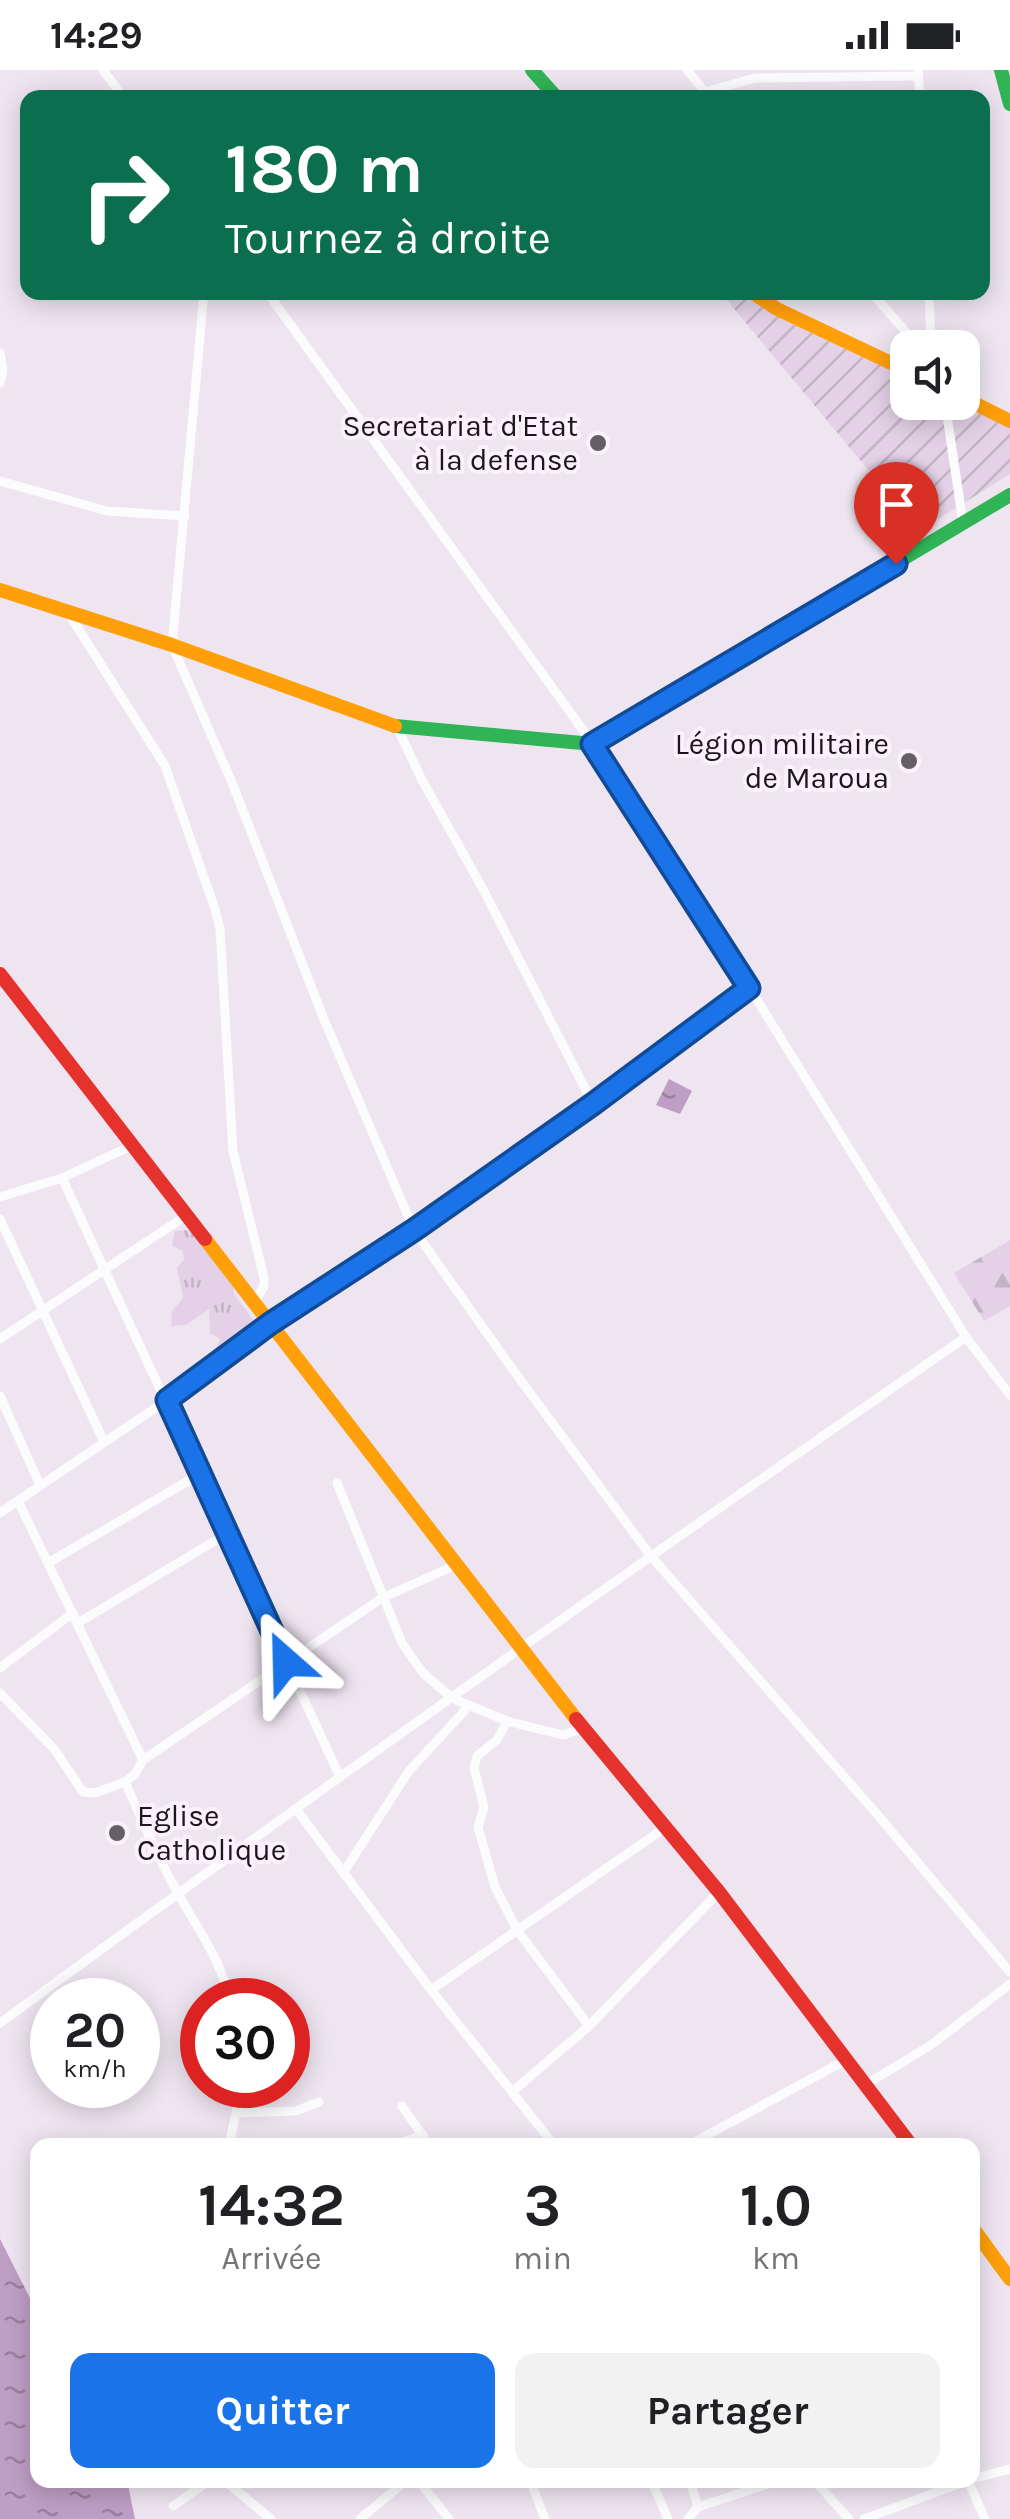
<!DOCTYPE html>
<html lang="fr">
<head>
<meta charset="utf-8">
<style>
	body { margin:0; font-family:Karla,sans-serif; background:#f2f2f2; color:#202124; height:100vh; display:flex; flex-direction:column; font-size:38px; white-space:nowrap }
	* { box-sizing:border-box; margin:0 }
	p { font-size:32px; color:#757577 }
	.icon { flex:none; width:55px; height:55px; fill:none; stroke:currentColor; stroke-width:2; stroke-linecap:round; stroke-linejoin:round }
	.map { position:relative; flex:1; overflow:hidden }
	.panel { position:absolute; left:30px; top:2068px; width:950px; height:350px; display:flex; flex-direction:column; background:#fff; border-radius:20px; box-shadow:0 5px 25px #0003 }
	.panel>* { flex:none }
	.top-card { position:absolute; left:20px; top:20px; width:970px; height:210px; border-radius:20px; box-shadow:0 5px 25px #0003; background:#0b6e4f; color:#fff; overflow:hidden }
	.tools { position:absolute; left:890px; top:260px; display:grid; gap:20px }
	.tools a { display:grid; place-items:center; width:90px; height:90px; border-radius:20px; background:#fff; box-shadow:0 5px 25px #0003; font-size:50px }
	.speed { position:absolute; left:30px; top:1908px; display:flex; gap:20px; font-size:50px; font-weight:700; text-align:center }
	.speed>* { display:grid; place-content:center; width:130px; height:130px; border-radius:50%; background:#fff; box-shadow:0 5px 25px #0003; line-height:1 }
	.speed small { font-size:25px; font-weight:400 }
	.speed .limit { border:15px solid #d22; background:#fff; color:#111 }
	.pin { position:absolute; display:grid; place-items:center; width:85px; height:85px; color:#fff; margin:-102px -42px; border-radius:50% 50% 50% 0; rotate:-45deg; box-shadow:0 0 10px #0007 }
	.pin .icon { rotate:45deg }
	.me { position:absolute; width:110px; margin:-55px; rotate:335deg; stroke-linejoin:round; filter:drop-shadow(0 0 8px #0008) }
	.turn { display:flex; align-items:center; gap:35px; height:210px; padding:0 40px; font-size:45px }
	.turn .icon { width:130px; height:130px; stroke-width:2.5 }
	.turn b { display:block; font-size:70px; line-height:85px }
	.eta { display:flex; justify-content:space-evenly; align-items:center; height:170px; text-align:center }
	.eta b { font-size:60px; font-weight:700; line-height:70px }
	.button { display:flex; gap:20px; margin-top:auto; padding:20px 40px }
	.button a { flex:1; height:115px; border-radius:20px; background:#1a73e8; color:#fff; font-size:40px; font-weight:700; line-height:115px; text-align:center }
	.button a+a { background:#f2f2f2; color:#202124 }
	.status { display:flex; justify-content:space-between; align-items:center; height:70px; padding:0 50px; background:#fff; direction:ltr }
	.status svg { height:28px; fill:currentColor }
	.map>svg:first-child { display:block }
	.grass { fill:url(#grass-tufts) }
	.forest { fill:url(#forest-firs) }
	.garden { fill:url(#garden-furrows) }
	.water { fill:url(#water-ripples) }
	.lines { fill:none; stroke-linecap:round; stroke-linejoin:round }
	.street { stroke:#fcfbfd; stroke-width:9 }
	.fast { stroke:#30b455; stroke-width:14 }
	.slow { stroke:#ff9f0a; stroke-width:14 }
	.jam { stroke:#e5322d; stroke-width:14 }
	.route-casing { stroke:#114b97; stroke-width:25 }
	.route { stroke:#1a73e8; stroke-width:18 }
	.poi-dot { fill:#665e66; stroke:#fcf0fe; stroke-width:4 }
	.labels { text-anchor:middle; stroke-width:8; stroke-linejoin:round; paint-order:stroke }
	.poi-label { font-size:30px; fill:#1c161c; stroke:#fcf0fe; text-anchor:end }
</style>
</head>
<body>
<div class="status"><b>14:29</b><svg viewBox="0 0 49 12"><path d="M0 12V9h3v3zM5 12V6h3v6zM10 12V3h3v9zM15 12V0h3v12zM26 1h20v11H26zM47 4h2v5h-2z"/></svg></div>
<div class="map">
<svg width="1010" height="2449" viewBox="0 0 1010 2449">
	<defs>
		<pattern id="grass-tufts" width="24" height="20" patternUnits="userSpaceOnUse" patternTransform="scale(2.5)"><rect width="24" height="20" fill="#e4d1e7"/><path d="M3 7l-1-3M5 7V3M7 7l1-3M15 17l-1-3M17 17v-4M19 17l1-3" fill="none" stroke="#c3b3c6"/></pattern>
		<pattern id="forest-firs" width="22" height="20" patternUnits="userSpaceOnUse" patternTransform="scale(2.5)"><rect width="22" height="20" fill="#e4d1e7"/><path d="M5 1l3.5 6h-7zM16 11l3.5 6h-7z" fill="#c3b3c6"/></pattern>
		<pattern id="garden-furrows" width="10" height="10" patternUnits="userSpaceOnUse" patternTransform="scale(2.5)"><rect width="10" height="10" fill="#e4d1e7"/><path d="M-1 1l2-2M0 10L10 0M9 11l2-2" fill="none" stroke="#c3b3c6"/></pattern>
		<pattern id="water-ripples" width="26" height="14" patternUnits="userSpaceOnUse" patternTransform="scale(2.5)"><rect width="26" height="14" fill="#bf9ec5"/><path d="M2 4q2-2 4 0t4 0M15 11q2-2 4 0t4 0" fill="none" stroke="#9a809f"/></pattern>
	</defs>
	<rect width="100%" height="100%" fill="#eee5f0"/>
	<path class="grass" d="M188,1160L200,1162L232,1204L234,1224L253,1250L228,1275L225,1287L214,1284L220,1269L210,1263L209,1239L186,1255L171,1256L172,1241L183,1228L177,1198L184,1189L183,1181L172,1176L175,1161Z"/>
	<path class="forest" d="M1010,1170V1236L984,1251L954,1203Z"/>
	<path class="garden" d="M721,223H745L775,246L907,308L908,332L960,333L1010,356V404L919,461Z"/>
	<g class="water">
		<path d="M669,1009L692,1021L680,1044L656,1035Z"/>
		<path d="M0,2169L37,2242L38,2410H127L135,2449H0Z"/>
	</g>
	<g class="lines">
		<g class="street">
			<path d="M103,0L124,28"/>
			<path d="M687,0L710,28"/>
			<path d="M918,0L920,28"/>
			<path d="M705,22L755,8L919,6"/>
			<path d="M204,222L172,575L233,715L323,947L414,1160L508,1293L650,1485L876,1743L1010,1902"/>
			<path d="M267,222L593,674L749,917L966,1267L1010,1325"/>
			<path d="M871,222L920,278"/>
			<path d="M929,222L931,278"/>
			<path d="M0,283L3,301L0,313"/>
			<path d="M945,332L963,453"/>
			<path d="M0,411L107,441L185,446"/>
			<path d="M69,544L165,696L215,839L220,859L233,1081L264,1208V1216L255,1232"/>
			<path d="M397,657L421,708L484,821L593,1034"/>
			<path d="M62,1108L339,1705"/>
			<path d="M0,1127L62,1108L133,1075"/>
			<path d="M0,1149L104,1372"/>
			<path d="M0,1269L187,1145"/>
			<path d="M0,1326L40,1415"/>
			<path d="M337,1413L402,1573L423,1603L452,1628L507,1651L563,1665L583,1658"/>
			<path d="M18,1431L143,1690"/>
			<path d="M0,1443L167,1330L271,1253L414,1160L593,1034L749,917"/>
			<path d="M48,1493L200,1404"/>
			<path d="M78,1553L228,1463"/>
			<path d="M0,1598L73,1543"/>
			<path d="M0,1623L55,1680L83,1722L95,1723L125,1712"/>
			<path d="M507,1651L497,1670L477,1686L474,1698L484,1737L478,1757L495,1817L517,1860L589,1956"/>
			<path d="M296,1739L431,1920L554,2075"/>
			<path d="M343,1803L409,1701L469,1636"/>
			<path d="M431,1920L666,1757"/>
			<path d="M229,1930C222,1889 194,1854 175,1818C156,1784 141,1747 125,1712L135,1704L143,1690L382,1528L456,1495"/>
			<path d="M0,1953C319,1720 641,1491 966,1267"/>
			<path d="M865,2015L931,1975L1010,1914"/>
			<path d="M513,2021L589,1956L719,1822"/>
			<path d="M402,2036L429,2075"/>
			<path d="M237,2043L296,2041L319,2032"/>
			<path d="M229,2075L242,2015"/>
			<path d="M394,2075L423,2065"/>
			<path d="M689,2075L846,1990"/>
			<path d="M972,2409L1010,2399"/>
			<path d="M224,2410L271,2449"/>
			<path d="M418,2410L449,2449"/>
			<path d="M530,2410L545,2449"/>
			<path d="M651,2410L668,2449"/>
			<path d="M690,2410L698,2437"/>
			<path d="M814,2410L849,2449"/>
			<path d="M968,2411L985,2449"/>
			<path d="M173,2436L210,2410"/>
			<path d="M360,2449L407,2410"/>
			<path d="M688,2449L698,2437L780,2410"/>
			<path d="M864,2449L969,2410"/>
		</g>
		<g class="fast">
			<path d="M532,0L557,28"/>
			<path d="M1001,0L1010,34"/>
			<path d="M395,656L593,674L1010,425"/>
		</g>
		<g class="slow">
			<path d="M752,222L777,239L908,301"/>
			<path d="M962,327L1010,351"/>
			<path d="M0,520L172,575L395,656"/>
			<path d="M205,1169L576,1649"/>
			<path d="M972,2157L1010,2209"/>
		</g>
		<g class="jam">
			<path d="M0,904L205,1169"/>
			<path d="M576,1649L719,1822L911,2075"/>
		</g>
	</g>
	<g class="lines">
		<g class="route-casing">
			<path id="route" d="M286,1592L167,1330L271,1253L414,1160L593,1034L749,918L592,674L896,494"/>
		</g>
		<use href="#route" class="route"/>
	</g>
	<g class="poi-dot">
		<circle cx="598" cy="373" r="10"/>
		<circle cx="909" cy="691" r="10"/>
		<circle cx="117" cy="1763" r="10"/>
	</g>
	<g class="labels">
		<g class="poi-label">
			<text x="578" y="366">Secretariat d'Etat<tspan x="578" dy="34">à la defense</tspan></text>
			<text x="889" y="684">Légion militaire<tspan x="889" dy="34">de Maroua</tspan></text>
			<text x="137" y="1756" text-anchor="start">Eglise<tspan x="137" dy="34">Catholique</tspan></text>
		</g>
	</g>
</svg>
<div class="tools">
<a><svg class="icon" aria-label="sound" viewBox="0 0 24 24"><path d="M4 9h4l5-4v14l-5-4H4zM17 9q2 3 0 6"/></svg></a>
</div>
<div class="speed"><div>20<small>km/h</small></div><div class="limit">30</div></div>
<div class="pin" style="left:896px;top:494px;background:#d93025"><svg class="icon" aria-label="arrive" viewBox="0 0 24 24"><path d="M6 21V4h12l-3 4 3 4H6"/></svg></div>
<svg class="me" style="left:286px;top:1592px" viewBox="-20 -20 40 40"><path d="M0-17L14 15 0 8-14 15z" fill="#1a73e8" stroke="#fff" stroke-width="4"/></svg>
<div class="top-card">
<div class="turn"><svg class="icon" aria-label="right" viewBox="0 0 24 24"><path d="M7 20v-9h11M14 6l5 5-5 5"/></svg><div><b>180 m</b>Tournez à droite</div></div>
</div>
<section class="panel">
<div class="eta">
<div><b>14:32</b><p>Arrivée</p></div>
<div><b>3</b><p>min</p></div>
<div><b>1.0</b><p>km</p></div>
</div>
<div class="button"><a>Quitter</a><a>Partager</a></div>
</section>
</div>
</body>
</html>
